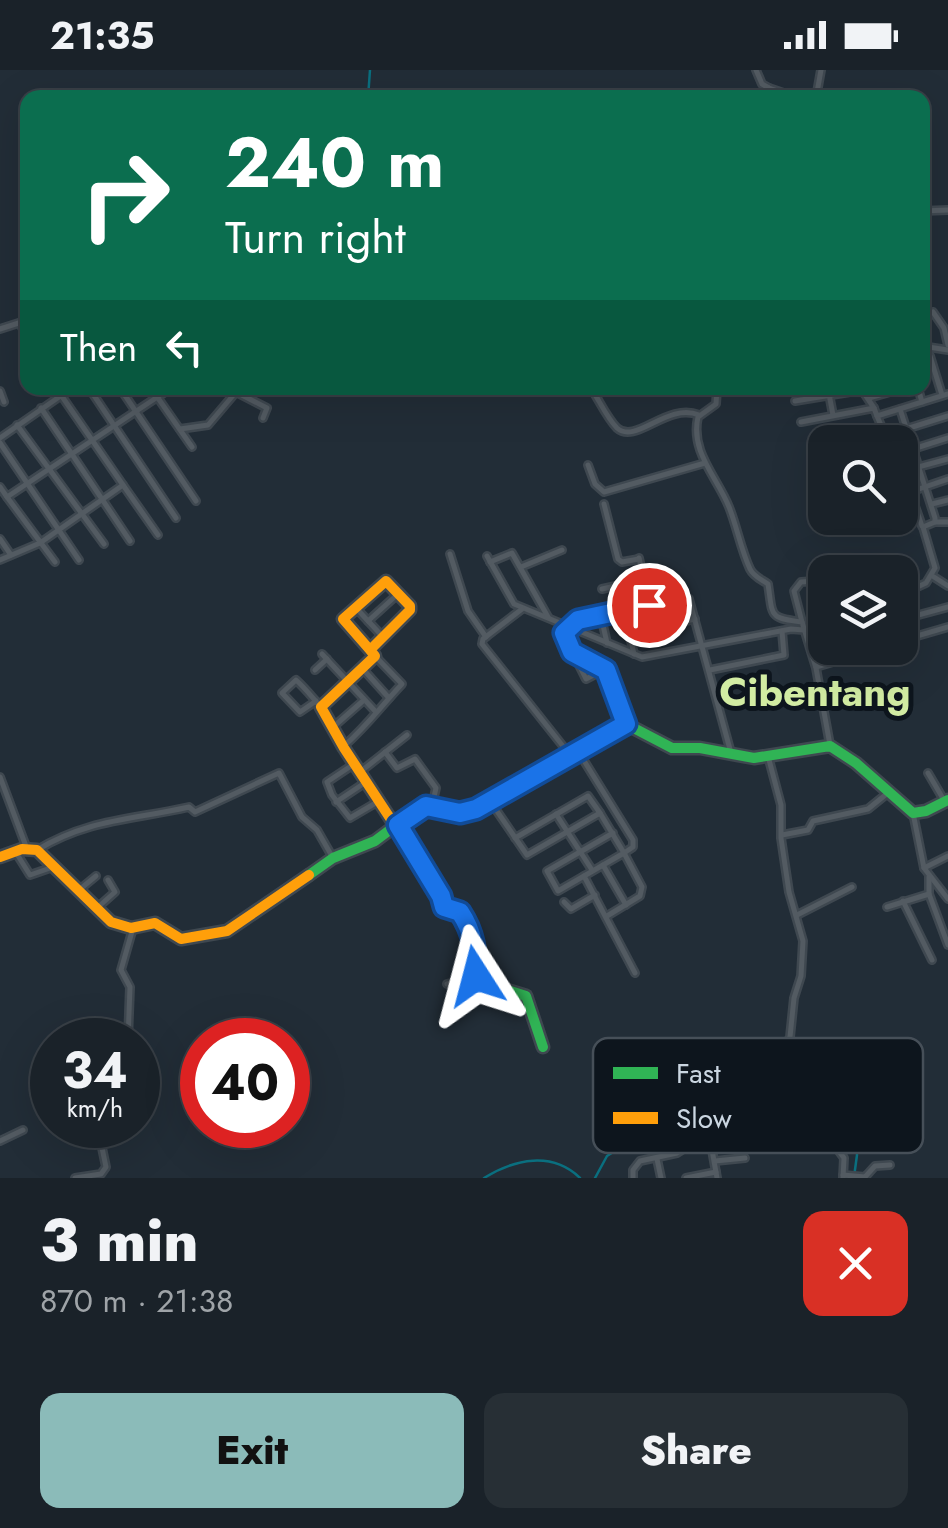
<!DOCTYPE html>
<html lang="en">
<head>
<meta charset="utf-8">
<style>
	body { margin:0; font-family:Jost,sans-serif; background:#272f35; color:#f1f3f6; height:100vh; display:flex; flex-direction:column; font-size:38px; white-space:nowrap }
	* { box-sizing:border-box; margin:0 }
	p { font-size:32px; color:#9fa4a8 }
	.icon { flex:none; width:55px; height:55px; fill:none; stroke:currentColor; stroke-width:2; stroke-linecap:round; stroke-linejoin:round }
	.map { position:relative; height:1108px; overflow:hidden }
	.panel { display:flex; flex-direction:column; background:#1a2229; flex:1 }
	.panel>* { flex:none }
	.guide { position:absolute; left:20px; top:20px; width:910px; height:305px; border-radius:20px; box-shadow:0 10px 40px #0002,0 0 0 2px #383f46; background:#0b6e4f; color:#fff; overflow:hidden }
	.fabs { position:absolute; left:808px; top:355px; display:grid; gap:20px }
	.fabs a { display:grid; place-items:center; width:110px; height:110px; border-radius:20px; background:#1a2229; box-shadow:0 10px 40px #0002,0 0 0 2px #383f46; font-size:50px }
	.speed { position:absolute; left:30px; top:948px; display:flex; gap:20px; font-size:50px; font-weight:700; text-align:center }
	.speed>* { display:grid; place-content:center; width:130px; height:130px; border-radius:50%; background:#1a2229; box-shadow:0 10px 40px #0002,0 0 0 2px #383f46; line-height:1 }
	.speed small { font-size:25px; font-weight:400 }
	.speed .limit { border:15px solid #d22; background:#fff; color:#111 }
	.pin { position:absolute; display:grid; place-items:center; width:85px; height:85px; color:#fff; margin:-42px; border:5px solid #fff; border-radius:50%; box-shadow:0 2px 10px #0007 }
	.me { position:absolute; width:110px; margin:-55px; rotate:351deg; stroke-linejoin:round; filter:drop-shadow(0 0 8px #0008) }
	.turn { display:flex; align-items:center; gap:35px; height:210px; padding:0 40px; font-size:45px }
	.turn .icon { width:130px; height:130px; stroke-width:2.5 }
	.turn b { display:block; font-size:70px; line-height:85px }
	.then { display:flex; align-items:center; height:95px; padding:0 40px; background:#0003; gap:20px; font-size:38px }
	.round { display:grid; place-items:center; flex:none; width:105px; height:105px; border-radius:20px; background:#272f35 }
	.summary { display:flex; align-items:center; justify-content:space-between; height:170px; padding:0 40px }
	h1 { font-size:60px; font-weight:800; line-height:75px }
	.button { display:flex; gap:20px; margin-top:auto; padding:20px 40px }
	.button a { flex:1; height:115px; border-radius:20px; background:#8bbbb9; color:#111; font-size:40px; font-weight:800; line-height:115px; text-align:center }
	.button a+a { background:#272f35; color:#f1f3f6 }
	.status { display:flex; justify-content:space-between; align-items:center; height:70px; padding:0 50px; background:#1a2229; direction:ltr }
	.status svg { height:28px; fill:currentColor }
	.map>svg:first-child { display:block }
	.lines { fill:none; stroke-linecap:round; stroke-linejoin:round }
	.stream { stroke:#0a6f7f; stroke-width:2.5 }
	.street-casing { stroke:#3f4850; stroke-width:10 }
	.fast-casing { stroke:#3f4850; stroke-width:15 }
	.slow-casing { stroke:#3f4850; stroke-width:15 }
	.street { stroke:#535b62; stroke-width:5 }
	.fast { stroke:#30b455; stroke-width:10 }
	.slow { stroke:#ff9f0a; stroke-width:10 }
	.route-casing { stroke:#114b97; stroke-width:25 }
	.route { stroke:#1a73e8; stroke-width:18 }
	.labels { text-anchor:middle; stroke-width:10; stroke-linejoin:round; paint-order:stroke }
	.quarter-label { font-size:40px; font-weight:bold; fill:#d2eca3; stroke:#0d151d }
	.key { fill:#0d151d; stroke:#464f58; stroke-width:2.5 }
	.key-label { font-size:28px; fill:#cad6e1 }
</style>
</head>
<body>
<div class="status"><b>21:35</b><svg viewBox="0 0 49 12"><path d="M0 12V9h3v3zM5 12V6h3v6zM10 12V3h3v9zM15 12V0h3v12zM26 1h20v11H26zM47 4h2v5h-2z"/></svg></div>
<div class="map">
<svg width="948" height="1108" viewBox="0 0 948 1108">
	<rect width="100%" height="100%" fill="#222d37"/>
	<g class="lines">
		<g class="stream">
			<path d="M368,28L370,0"/>
			<path d="M484,1108C515,1089 552,1081 580,1108"/>
			<path d="M595,1108L607,1086L648,1060L698,1046L728,1032L744,1018L765,1046L777,1056C803,1047 828,1029 854,1046L857,1085L854,1107"/>
		</g>
		<g class="street-casing">
			<g id="street">
				<path d="M756,0L762,14L769,18"/>
				<path d="M749,28L769,18L798,28"/>
				<path d="M816,28L821,0"/>
				<path d="M922,52H923"/>
				<path d="M922,141L948,140"/>
				<path d="M933,242L944,258L948,275"/>
				<path d="M20,253L28,270"/>
				<path d="M0,259L28,250"/>
				<path d="M922,276L948,280"/>
				<path d="M922,287L930,286L942,325"/>
				<path d="M89,318L176,448"/>
				<path d="M120,318L196,431"/>
				<path d="M151,318L192,377"/>
				<path d="M591,318C599,330 607,348 617,358C636,375 667,332 699,345"/>
				<path d="M717,318L716,334L698,347C690,382 717,407 729,437C737,457 741,480 750,499C754,507 761,509 768,514C773,546 768,548 802,552L816,598L830,675"/>
				<path d="M918,318L922,332"/>
				<path d="M0,321L4,332"/>
				<path d="M829,324L833,345"/>
				<path d="M869,328L904,318"/>
				<path d="M795,331L862,320L874,338"/>
				<path d="M41,338L130,471"/>
				<path d="M900,339L935,448V452L923,457L935,498L926,513L900,525"/>
				<path d="M877,346L888,372"/>
				<path d="M801,352L874,338L877,346L948,324"/>
				<path d="M17,355L104,474"/>
				<path d="M180,359L208,355L236,322L267,338L263,348"/>
				<path d="M906,359L948,346"/>
				<path d="M0,368L72,318"/>
				<path d="M0,373L79,490"/>
				<path d="M913,379L948,368"/>
				<path d="M588,395L595,414L604,422L705,393"/>
				<path d="M900,402L948,389"/>
				<path d="M123,415L158,465"/>
				<path d="M0,417L7,427L171,318"/>
				<path d="M7,427L55,492"/>
				<path d="M604,434L618,489L622,492L639,489"/>
				<path d="M932,434L948,430"/>
				<path d="M935,452H948"/>
				<path d="M922,456L910,422L948,409"/>
				<path d="M0,469L11,485"/>
				<path d="M450,484L468,541L486,567"/>
				<path d="M487,486L514,534L642,587L791,559L804,560L825,554"/>
				<path d="M639,488L655,558"/>
				<path d="M0,490L40,473L123,415L61,325"/>
				<path d="M490,492L512,483L548,547"/>
				<path d="M846,496L849,502"/>
				<path d="M521,497L562,480"/>
				<path d="M934,507L948,516"/>
				<path d="M602,519L643,510"/>
				<path d="M903,526L910,546"/>
				<path d="M356,538L383,567"/>
				<path d="M522,539L483,569L482,574L570,685"/>
				<path d="M624,540C604,543 576,545 564,563L571,582L606,600L626,654"/>
				<path d="M601,546L607,573"/>
				<path d="M900,550L948,537"/>
				<path d="M368,551L399,523"/>
				<path d="M802,552L794,521L801,512L815,511L825,540"/>
				<path d="M629,563L695,549"/>
				<path d="M900,571L948,557"/>
				<path d="M837,578L841,590"/>
				<path d="M322,584L376,642"/>
				<path d="M634,584L624,540L689,529L731,683"/>
				<path d="M575,587L586,609L605,599"/>
				<path d="M816,597L880,578"/>
				<path d="M362,598L389,628"/>
				<path d="M315,600L327,589"/>
				<path d="M710,600L784,585L782,561"/>
				<path d="M316,631L300,642L282,623L296,610C305,618 312,627 320,636"/>
				<path d="M332,658L364,630"/>
				<path d="M344,676C368,655 381,636 402,614L375,586"/>
				<path d="M578,681L633,770V777L624,783L642,817L640,826L607,846"/>
				<path d="M385,682L397,698L415,689L436,718L432,736"/>
				<path d="M354,694L327,712L332,725L350,748L379,731"/>
				<path d="M360,702L407,665"/>
				<path d="M928,703L945,732"/>
				<path d="M0,707L27,779"/>
				<path d="M490,731L527,785L600,743L624,783L584,806L635,903"/>
				<path d="M336,732L366,712"/>
				<path d="M913,743L924,798L948,829"/>
				<path d="M556,744L592,800"/>
				<path d="M782,765L808,760L813,751L868,739L889,722"/>
				<path d="M515,768L588,726L600,743"/>
				<path d="M37,780C88,749 132,750 189,737L195,742L279,703L302,747L317,760L333,788"/>
				<path d="M15,781L30,805L56,796"/>
				<path d="M603,795L626,835"/>
				<path d="M924,798L948,786"/>
				<path d="M584,806L558,821L547,801L613,763"/>
				<path d="M929,807V824L948,875"/>
				<path d="M79,820L96,806"/>
				<path d="M903,831L932,890"/>
				<path d="M564,832L571,839L595,825"/>
				<path d="M887,837L929,824"/>
				<path d="M97,838L115,822L108,810"/>
				<path d="M797,845L852,817"/>
				<path d="M447,914L476,906"/>
				<path d="M128,970L130,917L121,900L133,858"/>
				<path d="M719,1056L750,1072L833,1073L844,1088L843,1108"/>
				<path d="M709,1063L717,1108"/>
				<path d="M0,1071L23,1060"/>
				<path d="M657,1089L661,1108"/>
				<path d="M715,1091L745,1088"/>
				<path d="M843,1105L865,1107L875,1096L890,1095"/>
				<path d="M75,1108L101,1104L106,1097L101,1073L111,1055"/>
				<path d="M633,1108V1100L640,1091L677,1083L715,1059L733,1033L757,1009L761,999L782,982L790,967L794,928L801,906L803,871L789,822L781,768V735L768,686"/>
				<path d="M686,1108L716,1102"/>
			</g>
		</g>
		<g class="fast-casing">
			<g id="fast">
				<path d="M309,805L333,788L375,771L419,738L432,736L460,743L476,739L626,654L672,678H700L754,688L830,676L856,693L913,743L926,741L948,730"/>
				<path d="M472,870C477,883 472,899 479,911L526,926L543,977"/>
			</g>
		</g>
		<g class="slow-casing">
			<g id="slow">
				<path d="M370,580L343,549L386,511L410,536V540L370,580L375,586L321,637L344,678L434,815L443,836L459,842L472,870"/>
				<path d="M0,787L22,779L37,780L111,852L131,858L155,853L181,869L227,861L309,805"/>
			</g>
		</g>
		<use href="#street" class="street"/>
		<use href="#fast" class="fast"/>
		<use href="#slow" class="slow"/>
	</g>
	<g class="lines">
		<g class="route-casing">
			<path id="route" d="M476,906C476,882 474,863 460,842L444,837L441,826L398,755L426,736L460,743L476,739L626,654L606,600L572,582L564,563L578,550L649,535"/>
		</g>
		<use href="#route" class="route"/>
	</g>
	<g class="labels">
		<g class="quarter-label">
			<text x="815" y="636">Cibentang</text>
		</g>
	</g>
	<rect x="593" y="968" width="330" height="115" rx="15" class="key"/>
	<rect x="613" y="997" width="45" height="12" fill="#30b455"/>
	<rect x="613" y="1042" width="45" height="12" fill="#ff9f0a"/>
	<g class="key-label">
		<text x="676" y="1013">Fast</text>
		<text x="676" y="1058">Slow</text>
	</g>
</svg>
<div class="fabs">
<a><svg class="icon" aria-label="search" viewBox="0 0 24 24"><circle cx="10" cy="10" r="6"/><path d="M15 15l6 6"/></svg></a>
<a><svg class="icon" aria-label="layers" viewBox="0 0 24 24"><path d="M12 4l9 5-9 5-9-5zM3 14l9 5 9-5"/></svg></a>
</div>
<div class="speed"><div>34<small>km/h</small></div><div class="limit">40</div></div>
<div class="pin" style="left:649px;top:535px;background:#d93025"><svg class="icon" aria-label="arrive" viewBox="0 0 24 24"><path d="M6 21V4h12l-3 4 3 4H6"/></svg></div>
<svg class="me" style="left:476px;top:906px" viewBox="-20 -20 40 40"><path d="M0-17L14 15 0 8-14 15z" fill="#1a73e8" stroke="#fff" stroke-width="4"/></svg>
<div class="guide">
<div class="turn"><svg class="icon" aria-label="right" viewBox="0 0 24 24"><path d="M7 20v-9h11M14 6l5 5-5 5"/></svg><div><b>240 m</b>Turn right</div></div>
<div class="then">Then<svg class="icon" aria-label="left" viewBox="0 0 24 24"><path d="M17 20v-9H6M10 6l-5 5 5 5"/></svg></div>
</div>
</div>
<section class="panel">
<div class="summary"><div><h1>3 min</h1><p>870 m · 21:38</p></div><a class="round" style="background:#d93025;color:#fff"><svg class="icon" aria-label="close" viewBox="0 0 24 24"><path d="M6 6l12 12M18 6L6 18"/></svg></a></div>
<div class="button"><a>Exit</a><a>Share</a></div>
</section>
</body>
</html>
